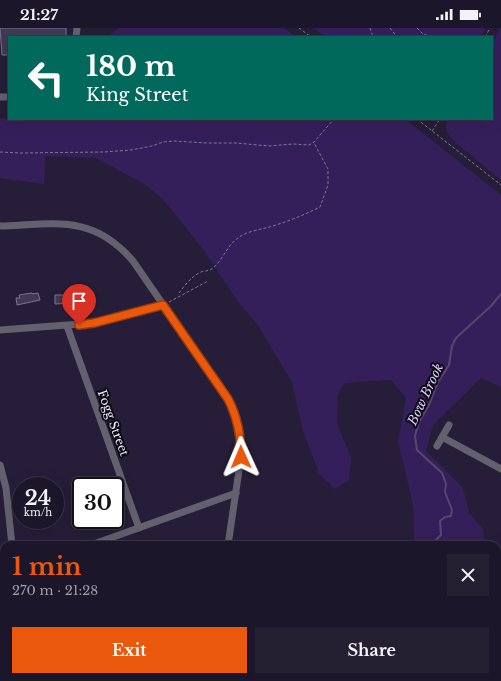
<!DOCTYPE html>
<html lang="en">
<head>
<meta charset="utf-8">
<style>
	body { margin:0; font-family:"Libre Baskerville",serif; background:#251f32; color:#f1f3f6; height:100vh; display:flex; flex-direction:column; font-size:15px; white-space:nowrap }
	* { box-sizing:border-box; margin:0 }
	p { font-size:13px; color:#a09fa8 }
	.icon { flex:none; width:22px; height:22px; fill:none; stroke:currentColor; stroke-width:2; stroke-linecap:round; stroke-linejoin:round }
	.map { position:relative; flex:1; overflow:hidden }
	.drawer { position:absolute; left:0px; top:513px; width:501px; height:140px; display:flex; flex-direction:column; background:#1c162a; border-radius:12px 12px 0 0; box-shadow:0 4px 16px #0002,0 0 0 1px #3a3547 }
	.drawer>* { flex:none }
	.hud { position:absolute; left:8px; top:8px; width:485px; height:84px; border-radius:0px; box-shadow:0 4px 16px #0002,0 0 0 1px #3a3547; background:#00695c; color:#fff; overflow:hidden }
	.speed { position:absolute; left:12px; top:449px; display:flex; gap:8px; font-size:20px; font-weight:700; text-align:center }
	.speed>* { display:grid; place-content:center; width:52px; height:52px; border-radius:50%; background:#1c162a; box-shadow:0 4px 16px #0002,0 0 0 1px #3a3547; line-height:1 }
	.speed small { font-size:10px; font-weight:400 }
	.speed .limit { border:2px solid #111; border-radius:6px; background:#fff; color:#111 }
	.pin { position:absolute; display:grid; place-items:center; width:34px; height:34px; color:#fff; margin:-41px -17px; border-radius:50% 50% 50% 0; rotate:-45deg; box-shadow:0 0 4px #0007 }
	.pin .icon { rotate:45deg }
	.me { position:absolute; width:44px; margin:-22px; rotate:359deg; stroke-linejoin:round; filter:drop-shadow(0 0 3px #0008) }
	.turn { display:flex; align-items:center; gap:14px; height:84px; padding:0 12px; font-size:18px }
	.turn .icon { width:52px; height:52px; stroke-width:2.5 }
	.turn b { display:block; font-size:28px; line-height:34px }
	.round { display:grid; place-items:center; flex:none; width:42px; height:42px; border-radius:0px; background:#251f32 }
	.head { display:flex; align-items:center; justify-content:space-between; height:68px; padding:0 12px }
	h1 { font-size:24px; font-weight:700; line-height:30px; color:#ea580c }
	.button { display:flex; gap:8px; margin-top:auto; padding:8px 12px }
	.button a { flex:1; height:46px; border-radius:0px; background:#ea580c; color:#fff; font-size:16px; font-weight:700; line-height:46px; text-align:center }
	.button a+a { background:#251f32; color:#f1f3f6 }
	.status { display:flex; justify-content:space-between; align-items:center; height:28px; padding:0 20px; background:#1c162a; direction:ltr }
	.status svg { height:11px; fill:currentColor }
	.map>svg:first-child { display:block }
	.green { fill:#351f5b }
	.lines { fill:none; stroke-linecap:round; stroke-linejoin:round }
	.stream { stroke:#57476f; stroke-width:2 }
	.building { fill:#413955; stroke:#7a7291 }
	.path { stroke:#7e788f; stroke-width:1; stroke-dasharray:3 2; stroke-linecap:butt }
	.minor { stroke:#64616f; stroke-width:7 }
	.route-casing { stroke:#983908; stroke-width:10 }
	.route { stroke:#ea580c; stroke-width:7 }
	.labels { text-anchor:middle; stroke-width:4; stroke-linejoin:round; paint-order:stroke }
	.street-label { font-size:12px; fill:#efebfd; stroke:#0e0a16 }
	.water-label { font-size:13px; font-style:italic; fill:#d6cdf5; stroke:#0e0a16 }
</style>
</head>
<body>
<div class="status"><b>21:27</b><svg viewBox="0 0 49 12"><path d="M0 12V9h3v3zM5 12V6h3v6zM10 12V3h3v9zM15 12V0h3v12zM26 1h20v11H26zM47 4h2v5h-2z"/></svg></div>
<div class="map">
<svg width="501" height="653" viewBox="0 0 501 653">
	<rect width="100%" height="100%" fill="#261e38"/>
	<g class="green">
		<path d="M119,0H283L297,9H107Z"/>
		<path d="M314,0H486L480,9H325Z"/>
		<path d="M500,0H501V152L455,114L446,103V94L449,91H492V17Z"/>
		<path d="M0,91H405L501,167V359L481,350L433,397L426,423L463,460L469,485L483,501L485,517H413L414,516V483L406,446L398,414L406,370L391,352L344,355L338,367L337,395L351,430L349,452L335,461L320,447L303,403L292,354L257,296L238,274L203,221L163,171L144,156L96,130L45,128L44,156L0,150Z"/>
		<path d="M497,562L501,564V616H497Z"/>
	</g>
	<g class="lines">
		<g class="stream">
			<path d="M431,517L441,507L440,493L445,489L451,488L452,482L445,464L446,456L442,445L417,422L415,408L419,394L429,377L438,354L449,337L452,318L456,310L491,278L501,266"/>
			<path d="M296,653L299,649"/>
		</g>
	</g>
	<g class="building">
		<path d="M0,0H66V9H9V27H2Z"/>
		<path d="M32,265V266L38,265L40,272L17,277L16,270H20L19,267Z"/>
		<path d="M55,267H67V269L81,272L80,277L72,275L55,276Z"/>
	</g>
	<g class="lines">
		<g class="path">
			<path d="M299,0L311,9"/>
			<path d="M370,0L373,9"/>
			<path d="M390,0L397,9"/>
			<path d="M417,0L423,6L433,9"/>
			<path d="M485,9L490,0"/>
			<path d="M417,91L501,157"/>
			<path d="M432,103L440,91"/>
			<path d="M0,124L20,125L104,124L131,122L152,118L163,114L174,113L207,115H236L269,118L293,116L309,117L314,114L334,91"/>
			<path d="M179,265C185,257 192,248 201,244C204,243 207,243 210,242C222,235 226,218 238,210C247,203 259,202 269,199C287,194 304,187 320,179L328,157V141L314,115"/>
			<path d="M169,274L208,253"/>
		</g>
		<g class="minor">
			<path d="M76,9L77,0"/>
			<path d="M0,69H9"/>
			<path d="M0,198C56,196 93,186 133,233L228,371L235,384L239,399L241,414V429L228,517"/>
			<path d="M67,298L139,500"/>
			<path d="M0,302L94,295L163,277"/>
			<path d="M442,409L501,441"/>
			<path d="M437,418L449,397"/>
			<path d="M0,437L6,460L12,517"/>
			<path d="M91,517L236,465"/>
			<path d="M497,642L501,640"/>
			<path d="M20,649V653"/>
			<path d="M352,649L362,653"/>
			<path d="M413,649L415,653"/>
			<path d="M43,653L54,649"/>
			<path d="M476,653L484,649"/>
		</g>
	</g>
	<g class="lines">
		<g class="route-casing">
			<path id="route" d="M79,297L94,295L163,277L228,371C238,390 241,408 241,429"/>
		</g>
		<use href="#route" class="route"/>
	</g>
	<g class="labels">
		<g class="street-label">
			<text transform="translate(113 395) rotate(70)" y="4">Fogg Street</text>
		</g>
		<g class="water-label">
			<text transform="translate(425 366) rotate(-65)" y="5">Bow Brook</text>
		</g>
	</g>
</svg>
<div class="speed"><div>24<small>km/h</small></div><div class="limit">30</div></div>
<div class="pin" style="left:79px;top:297px;background:#d93025"><svg class="icon" aria-label="arrive" viewBox="0 0 24 24"><path d="M6 21V4h12l-3 4 3 4H6"/></svg></div>
<svg class="me" style="left:241px;top:429px" viewBox="-20 -20 40 40"><path d="M0-17L14 15 0 8-14 15z" fill="#ea580c" stroke="#fff" stroke-width="4"/></svg>
<div class="hud">
<div class="turn"><svg class="icon" aria-label="left" viewBox="0 0 24 24"><path d="M17 20v-9H6M10 6l-5 5 5 5"/></svg><div><b>180 m</b>King Street</div></div>
</div>
<section class="drawer">
<div class="head"><div><h1>1 min</h1><p>270 m · 21:28</p></div><a class="round"><svg class="icon" aria-label="close" viewBox="0 0 24 24"><path d="M6 6l12 12M18 6L6 18"/></svg></a></div>
<div class="button"><a>Exit</a><a>Share</a></div>
</section>
</div>
</body>
</html>
